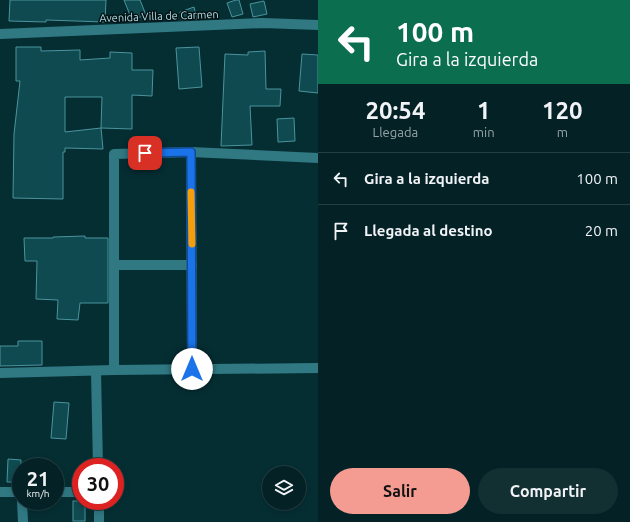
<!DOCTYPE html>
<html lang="es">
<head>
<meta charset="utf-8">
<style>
	body { margin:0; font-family:Ubuntu,sans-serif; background:#122f32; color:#f1f3f6; height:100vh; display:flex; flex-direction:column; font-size:15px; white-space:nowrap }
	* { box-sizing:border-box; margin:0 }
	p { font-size:13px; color:#97a4a7 }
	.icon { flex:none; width:22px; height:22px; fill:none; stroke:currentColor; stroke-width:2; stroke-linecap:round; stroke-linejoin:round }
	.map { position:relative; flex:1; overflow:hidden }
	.sheet { display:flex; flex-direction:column; background:#042226; width:312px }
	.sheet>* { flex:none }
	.hud { background:#0b6e4f; color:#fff; overflow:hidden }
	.tools { position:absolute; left:262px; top:466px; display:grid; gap:8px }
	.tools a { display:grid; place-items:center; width:44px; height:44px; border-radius:50%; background:#042226; box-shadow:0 2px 6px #0003,0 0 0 1px #253f43; font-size:20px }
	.speed { position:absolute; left:12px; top:458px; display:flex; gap:8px; font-size:20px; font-weight:700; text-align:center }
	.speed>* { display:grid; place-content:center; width:52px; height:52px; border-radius:50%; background:#042226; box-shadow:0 2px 6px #0003,0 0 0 1px #253f43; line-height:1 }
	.speed small { font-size:10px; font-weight:400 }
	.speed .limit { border:6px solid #d22; background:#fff; color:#111 }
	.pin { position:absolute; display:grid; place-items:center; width:34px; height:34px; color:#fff; margin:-17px; border-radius:8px; box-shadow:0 2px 6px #0006 }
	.me { position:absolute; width:44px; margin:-22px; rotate:0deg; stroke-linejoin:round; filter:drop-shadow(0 0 3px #0008) }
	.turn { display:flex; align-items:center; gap:14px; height:84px; padding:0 12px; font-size:18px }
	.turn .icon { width:52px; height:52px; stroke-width:2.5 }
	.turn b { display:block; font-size:28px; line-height:34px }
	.eta { display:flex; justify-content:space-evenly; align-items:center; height:68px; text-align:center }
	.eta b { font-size:24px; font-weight:600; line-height:28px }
	.action { display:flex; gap:8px; margin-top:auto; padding:8px 12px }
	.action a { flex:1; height:46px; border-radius:24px; background:#f59c92; color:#111; font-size:16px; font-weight:600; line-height:46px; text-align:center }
	.action a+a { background:#122f32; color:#f1f3f6 }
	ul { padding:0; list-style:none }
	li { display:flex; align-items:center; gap:12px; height:52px; padding:0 12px; border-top:1px solid #253f43 }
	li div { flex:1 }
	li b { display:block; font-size:15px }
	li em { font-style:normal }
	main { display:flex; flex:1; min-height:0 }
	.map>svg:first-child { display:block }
	.building { fill:#0f4a51; stroke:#4b939d }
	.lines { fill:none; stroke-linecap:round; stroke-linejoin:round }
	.street { stroke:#307983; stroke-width:10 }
	.route-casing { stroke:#114b97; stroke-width:10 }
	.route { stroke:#1a73e8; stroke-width:7 }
	.slow { stroke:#f59e0b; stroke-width:7 }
	.labels { text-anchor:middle; stroke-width:3; stroke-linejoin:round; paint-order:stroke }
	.street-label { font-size:11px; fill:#b8dadf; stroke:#011417 }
</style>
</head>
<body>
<main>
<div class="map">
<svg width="318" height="522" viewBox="0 0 318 522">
	<rect width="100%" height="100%" fill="#052e33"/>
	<g class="building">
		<path d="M10,0H106L105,22L46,20V22L9,21Z"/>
		<path d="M124,0H140L146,15L132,20Z"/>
		<path d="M236,0H239L243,14L232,17L227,3Z"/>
		<path d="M264,1L267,14L253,17L250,4Z"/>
		<path d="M194,7L197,19L182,20L180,12Z"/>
		<path d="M16,47H41V51L80,50V60L110,58V52L132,53V70H153L152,96L132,95V129L101,128L102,97H65V132L101,128L103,149L65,148V152H63V199L13,198L14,134L20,81H16Z"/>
		<path d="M199,47L202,87L179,89L176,48Z"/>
		<path d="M265,51L266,89H281L280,106H250L252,145L221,146L225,54L248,55V52Z"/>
		<path d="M302,54L318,55V93L299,91Z"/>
		<path d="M294,118L295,141L278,142L277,119Z"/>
		<path d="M85,236V238H108V303H80L78,320L57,319L58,300L36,299L37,261H25L24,238H53V237Z"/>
		<path d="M18,341H42V365L0,366V346H18Z"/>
		<path d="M54,402L69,403L66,439L51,438Z"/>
		<path d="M8,459L21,460V482H7Z"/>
		<rect x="73" y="501" width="12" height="20"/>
	</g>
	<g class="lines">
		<g class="street">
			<path d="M0,34L263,23L318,25"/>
			<path d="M191,152L192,369"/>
			<path d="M114,265H192"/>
			<path d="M114,370V154L191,152L318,158"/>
			<path d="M96,371L98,467"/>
			<path d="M0,373L114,370L318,368"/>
			<path d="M0,492H21"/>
			<path d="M55,492H81"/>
			<path d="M22,501L23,522"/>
			<path d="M99,522V501"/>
		</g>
	</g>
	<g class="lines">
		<g class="route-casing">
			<path id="route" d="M145,153L191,152L192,369"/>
		</g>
		<use href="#route" class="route"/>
		<path class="slow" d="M191,192L192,244"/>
	</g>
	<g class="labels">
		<g class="street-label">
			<text transform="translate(159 16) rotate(-2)" y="4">Avenida Villa de Carmen</text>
		</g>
	</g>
</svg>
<div class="tools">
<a><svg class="icon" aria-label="layers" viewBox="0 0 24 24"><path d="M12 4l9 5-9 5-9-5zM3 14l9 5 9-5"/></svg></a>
</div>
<div class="speed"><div>21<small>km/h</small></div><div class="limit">30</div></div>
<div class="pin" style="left:145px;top:153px;background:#d93025"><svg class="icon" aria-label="arrive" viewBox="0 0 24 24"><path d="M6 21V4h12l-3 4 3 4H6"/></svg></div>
<svg class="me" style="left:192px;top:369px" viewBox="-20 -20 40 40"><circle r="19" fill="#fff"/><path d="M0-13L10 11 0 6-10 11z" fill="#1a73e8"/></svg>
</div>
<section class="sheet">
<div class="hud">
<div class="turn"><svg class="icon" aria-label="left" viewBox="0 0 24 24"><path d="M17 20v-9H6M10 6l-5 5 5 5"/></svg><div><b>100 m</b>Gira a la izquierda</div></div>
</div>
<div class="eta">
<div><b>20:54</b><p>Llegada</p></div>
<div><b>1</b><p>min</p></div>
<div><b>120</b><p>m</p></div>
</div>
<ul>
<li><svg class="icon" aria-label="left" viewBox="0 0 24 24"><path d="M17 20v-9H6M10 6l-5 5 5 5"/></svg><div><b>Gira a la izquierda</b></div><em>100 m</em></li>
<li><svg class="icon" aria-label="arrive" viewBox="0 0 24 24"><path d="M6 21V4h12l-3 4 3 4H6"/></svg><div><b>Llegada al destino</b></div><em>20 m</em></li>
</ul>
<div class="action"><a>Salir</a><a>Compartir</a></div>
</section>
</main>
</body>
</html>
